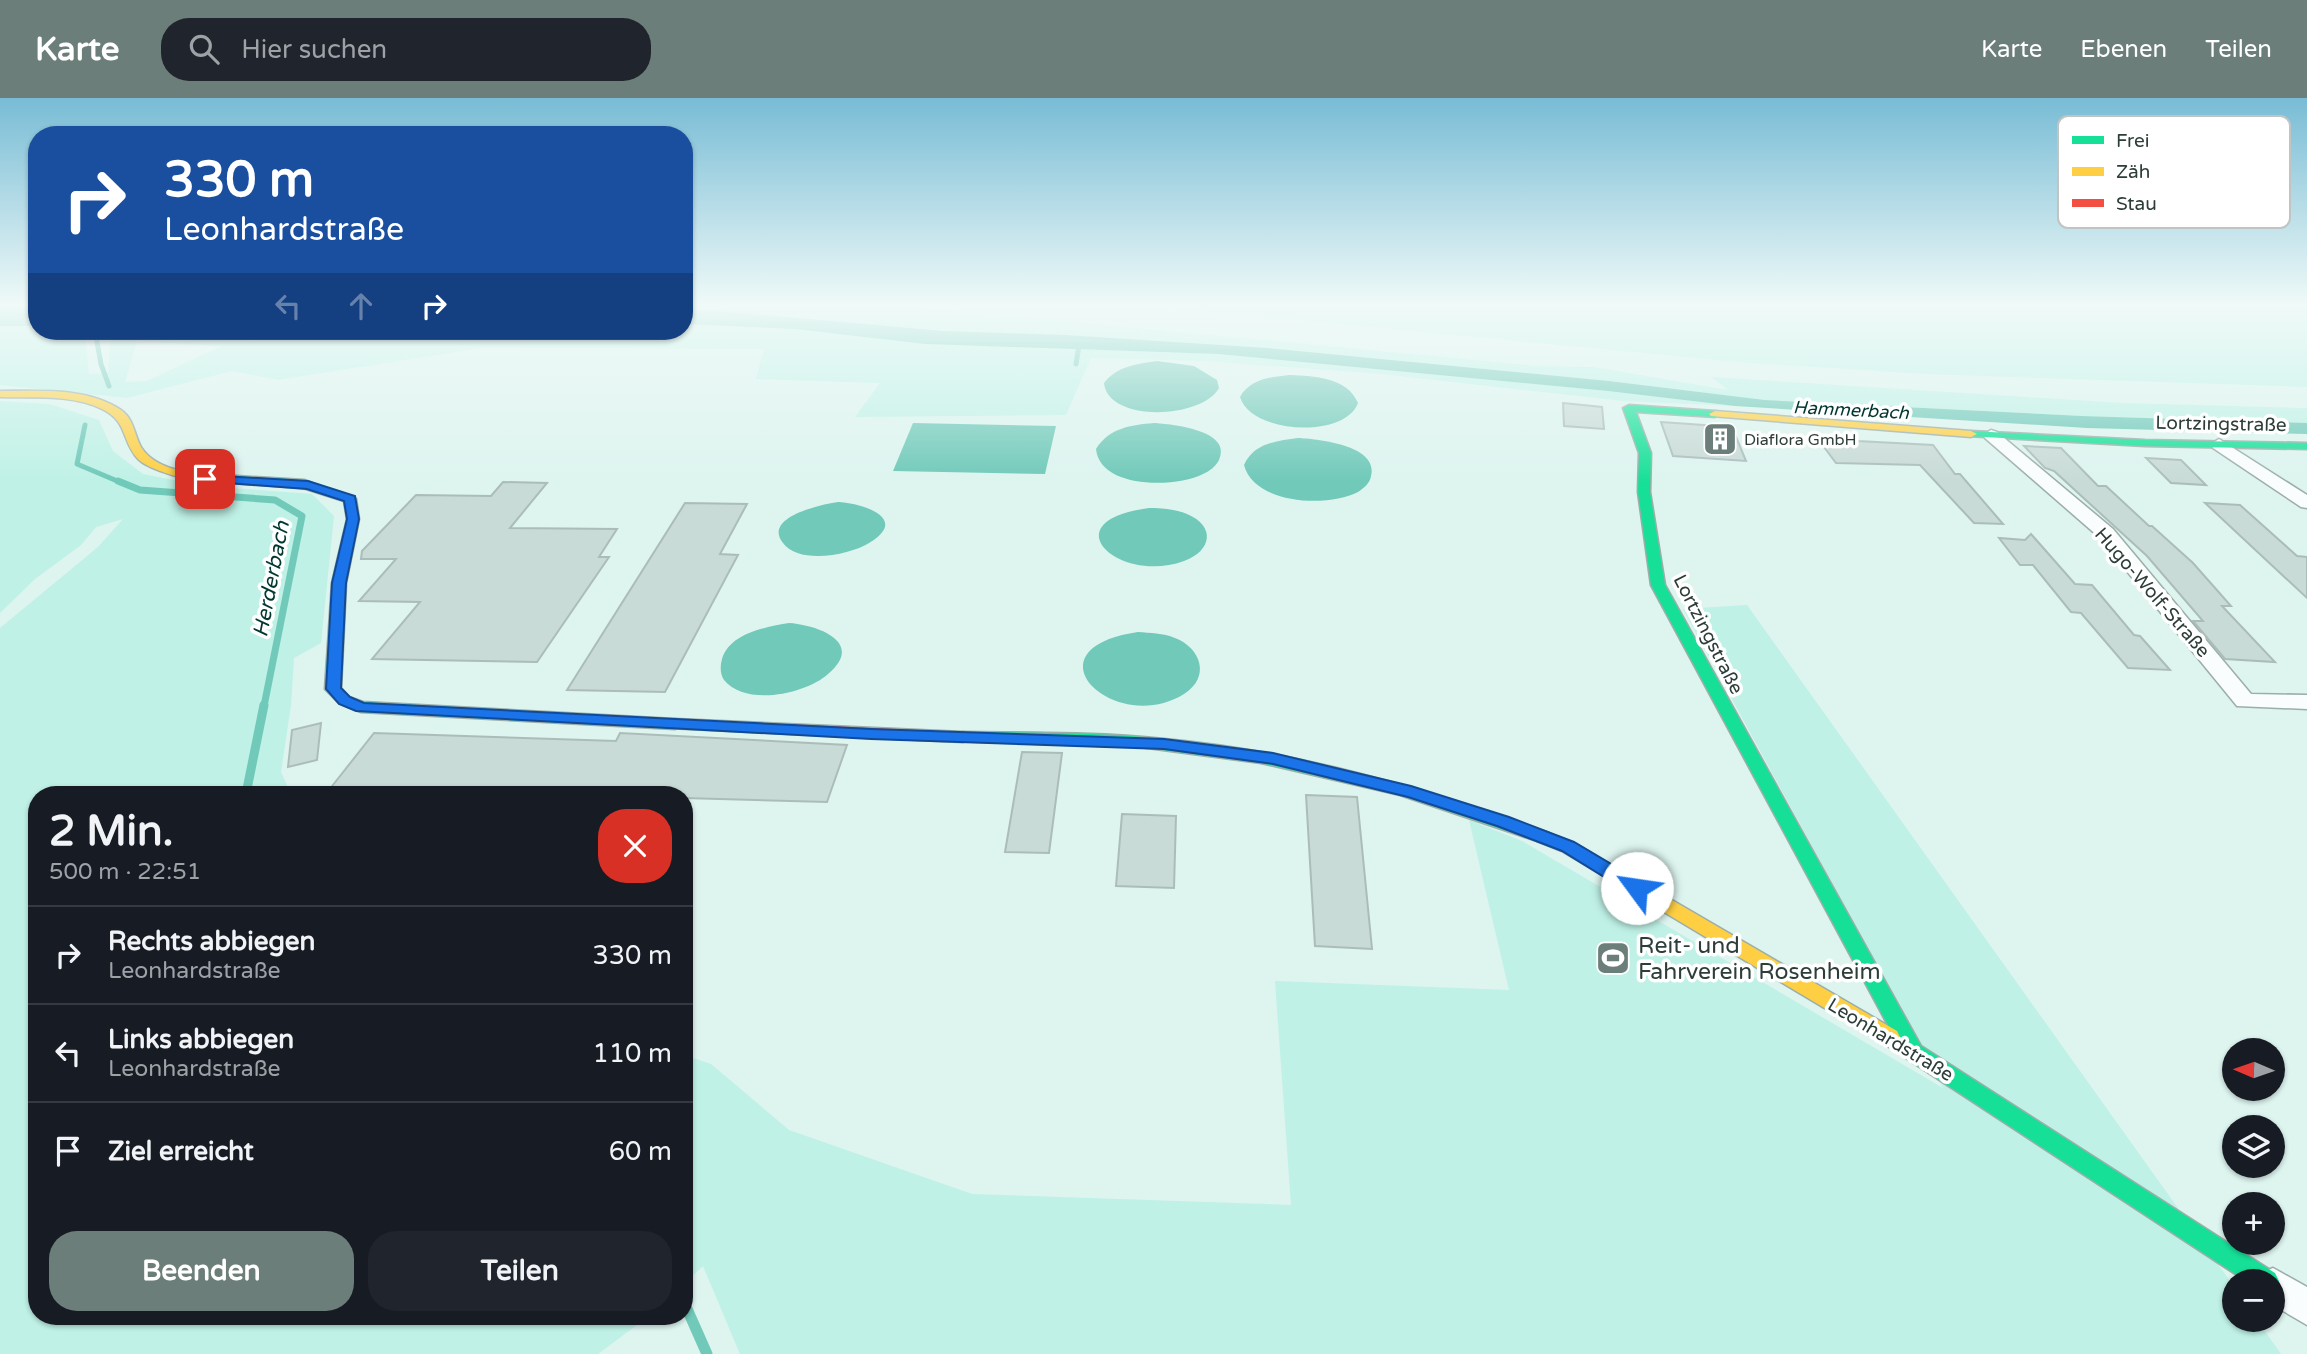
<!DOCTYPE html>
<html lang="de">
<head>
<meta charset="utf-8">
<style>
	body { margin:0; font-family:"Varela Round",sans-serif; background:#20242c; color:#f1f3f6; height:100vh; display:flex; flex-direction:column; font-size:26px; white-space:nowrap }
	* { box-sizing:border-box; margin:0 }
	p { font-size:23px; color:#9ea1a6 }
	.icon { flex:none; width:38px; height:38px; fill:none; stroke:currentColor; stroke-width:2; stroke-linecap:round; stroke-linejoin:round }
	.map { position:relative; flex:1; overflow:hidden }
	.details { position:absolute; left:28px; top:688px; width:665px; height:539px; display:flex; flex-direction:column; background:#171b24; border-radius:28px; box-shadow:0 2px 5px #0004 }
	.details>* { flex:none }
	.banner { position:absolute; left:28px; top:28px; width:665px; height:214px; border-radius:28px; box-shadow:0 2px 5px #0004; background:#1a4fa0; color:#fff; overflow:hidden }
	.needle { width:46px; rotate:272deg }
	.buttons { position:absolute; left:2222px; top:940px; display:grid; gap:14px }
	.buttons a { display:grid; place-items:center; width:63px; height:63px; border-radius:50%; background:#171b24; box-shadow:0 2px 5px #0004; font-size:35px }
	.pin { position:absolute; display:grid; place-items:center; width:60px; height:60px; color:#fff; margin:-30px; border-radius:14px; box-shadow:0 4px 10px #0006 }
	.me { position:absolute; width:77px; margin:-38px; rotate:301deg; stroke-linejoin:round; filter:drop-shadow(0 0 5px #0008) }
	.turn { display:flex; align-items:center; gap:24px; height:147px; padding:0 21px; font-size:32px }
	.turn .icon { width:91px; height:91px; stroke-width:2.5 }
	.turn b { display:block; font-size:49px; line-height:60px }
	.lanes { display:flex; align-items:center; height:66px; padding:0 21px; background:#0003; justify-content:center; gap:35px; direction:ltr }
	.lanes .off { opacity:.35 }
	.round { display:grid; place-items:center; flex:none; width:74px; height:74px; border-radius:28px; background:#20242c }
	.head { display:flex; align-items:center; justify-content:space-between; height:119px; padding:0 21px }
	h1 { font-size:42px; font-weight:700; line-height:52px }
	.action { display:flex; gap:14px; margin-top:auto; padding:14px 21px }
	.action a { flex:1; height:80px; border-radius:28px; background:#6b7e79; color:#fff; font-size:28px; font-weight:700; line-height:80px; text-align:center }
	.action a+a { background:#20242c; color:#f1f3f6 }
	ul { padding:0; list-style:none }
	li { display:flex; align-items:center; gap:21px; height:98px; padding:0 21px; border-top:2px solid #363941 }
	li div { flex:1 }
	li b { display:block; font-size:26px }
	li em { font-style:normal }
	header { display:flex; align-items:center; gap:42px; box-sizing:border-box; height:98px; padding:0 35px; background:#6b7e79; color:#fff }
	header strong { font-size:33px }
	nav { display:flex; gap:38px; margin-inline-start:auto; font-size:24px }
	.search { width:490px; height:63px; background:#20242c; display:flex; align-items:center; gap:18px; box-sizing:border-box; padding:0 24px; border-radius:28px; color:#9ea1a6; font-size:26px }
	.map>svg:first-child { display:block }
	.green { fill:#bff1e6; fill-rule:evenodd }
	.water { fill:#70c9b9 }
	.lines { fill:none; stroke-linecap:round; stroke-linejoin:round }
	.stream-far3 { stroke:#70c9b9; stroke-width:5 }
	.stream-far2 { stroke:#70c9b9; stroke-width:7 }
	.stream-far1 { stroke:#70c9b9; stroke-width:9 }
	.stream { stroke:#70c9b9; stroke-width:11 }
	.building { fill:#c9dbd7; stroke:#acbdb9; stroke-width:2 }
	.street-casing { stroke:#9caeaa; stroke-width:3 }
	.fast-casing { stroke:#9caeaa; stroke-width:3 }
	.slow-casing { stroke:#9caeaa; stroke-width:3 }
	.jam-casing { stroke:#9caeaa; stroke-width:3 }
	.street { fill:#fafdfd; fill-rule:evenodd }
	.fast { fill:#16e098; fill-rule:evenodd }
	.slow { fill:#ffcf43; fill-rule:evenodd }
	.jam { fill:#f24e42; fill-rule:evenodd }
	.route { fill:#1a73e8; stroke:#114b97; stroke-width:2 }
	.labels { text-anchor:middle; stroke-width:7; stroke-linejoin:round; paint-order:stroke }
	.far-poi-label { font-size:16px; fill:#2d3e3a; stroke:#fff; text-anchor:start }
	.far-water-label { font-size:18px; font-style:italic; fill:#00372f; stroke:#fff }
	.street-label { font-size:19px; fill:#2d3e3a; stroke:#fff }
	.water-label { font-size:21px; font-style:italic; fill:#00372f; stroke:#fff }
	.near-poi-label { font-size:23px; fill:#2d3e3a; stroke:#fff; text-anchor:start }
	.key { fill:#fff; stroke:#c0c5c4; stroke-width:2 }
	.key-label { font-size:19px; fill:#2d3e3a }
</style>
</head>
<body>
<header>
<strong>Karte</strong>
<div class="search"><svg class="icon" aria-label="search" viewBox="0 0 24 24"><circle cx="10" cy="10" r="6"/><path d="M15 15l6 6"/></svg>Hier suchen</div>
<nav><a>Karte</a><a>Ebenen</a><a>Teilen</a></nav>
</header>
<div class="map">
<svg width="2307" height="1256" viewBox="0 0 2307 1256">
	<rect width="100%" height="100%" fill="#ddf4ef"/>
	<g class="green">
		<path d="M684,208H907L1537,268L1593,269L1728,292L1711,279L2123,305L2307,310V325L2082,318L1765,302L1609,283L1268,250L1066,237L943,233L720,213H684Z"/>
		<path d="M1148,208H2307V289L1924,276L1739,264Z"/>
		<path d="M697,225L795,231L925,246L1218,256L1608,293L1735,308L1623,303L1381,276L1206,263L1091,260L1066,317L855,319L880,285L756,281L764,251L481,250L278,282L232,273L127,300L0,287V228H37V233H80L86,244L89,276L108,275L111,233H378L385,239L458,233H684V226ZM137,243L222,248L147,283L125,284Z"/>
		<path d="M0,303L50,306L99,322L113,353L143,376L204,388L312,396L334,418L321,545L294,560L291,607L281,674L291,696H37V1218H649L598,1256H0V530L98,449L123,421L96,429L81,447L35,481L0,515Z"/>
		<path d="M1747,507L2235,1190V1222H2257L2281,1256H740L703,1168L684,1186V957L711,966L789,1032L972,1096L1291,1107L1275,883L1509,892L1469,722L1522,743L1943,990L1683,511Z"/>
	</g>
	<g class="water">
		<path d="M37,208V228H0V208Z"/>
		<path d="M684,213H720L943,233L1066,237L1268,250L1609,283L1765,302L2082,318L2307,325V336L2087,330L1735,308L1608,293L1218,256L925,246L795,231L684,226Z"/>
		<path d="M1157,263L1194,268L1217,282L1219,290C1202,321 1108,325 1104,285C1117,268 1137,266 1157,263Z"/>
		<path d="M1290,277C1314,278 1347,279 1358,305C1345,341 1251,336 1240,299C1250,281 1271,279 1290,277Z"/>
		<path d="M913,325L1056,328L1045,376L893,373Z"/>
		<path d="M1154,325C1171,326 1233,332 1219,362C1216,368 1210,373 1203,376C1175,390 1100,391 1096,351C1109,330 1131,327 1154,325Z"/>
		<path d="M1298,340C1317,341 1379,347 1371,378C1370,385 1364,390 1358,394C1327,410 1254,406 1244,367C1254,345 1276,343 1298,340Z"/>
		<path d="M838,404C861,405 911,420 869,445C850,457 799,467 783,445C762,419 823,406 838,404Z"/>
		<path d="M1149,410C1162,410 1175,411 1187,416C1216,428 1212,453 1184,463C1119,487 1049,423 1149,410Z"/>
		<path d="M789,525C817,527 866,544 828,576C806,596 746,609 724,582C720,576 720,568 722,561C730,535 766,529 789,525Z"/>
		<path d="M1138,534C1150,535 1163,535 1175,540C1201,550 1211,579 1184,596C1115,639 1022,551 1138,534Z"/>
	</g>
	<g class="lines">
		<g class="stream-far3">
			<path d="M95,233L101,266L109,288"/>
			<path d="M1076,266L1079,247"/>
			<path d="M85,327L77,366L122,385"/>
		</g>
		<path class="stream-far2" d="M118,383L140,392L275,402L302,418L264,608"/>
		<path class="stream-far1" d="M246,696L264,607"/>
		<path class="stream" d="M684,1204L707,1256"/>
	</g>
	<g class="building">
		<path d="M1563,305L1602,309L1604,331L1564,328Z"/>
		<path d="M1661,324L1732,329L1746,363L1673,358Z"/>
		<path d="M1815,337L1853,338L1858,343L1933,347L1955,376H1960L2003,426L1974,425L1920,367L1836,365Z"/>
		<path d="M2024,348L2061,350L2098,388H2106L2149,428H2152L2193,465L2231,508H2222L2275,564L2225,561L2193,523H2203L2147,458L2054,373L2045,370Z"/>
		<path d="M2146,360L2181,362L2206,387L2171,385Z"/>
		<path d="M503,384L547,385L510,430L617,431L599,459H609L537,564L372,561L420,504L359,503L396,461H361L362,453L416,397L491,398Z"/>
		<path d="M685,405L747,406L720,456L738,457L665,594L567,592Z"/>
		<path d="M2205,405L2240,407L2297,458L2307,459V500Z"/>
		<path d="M2031,436L2075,486L2092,487L2134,537L2140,538L2170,572L2128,570L2081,515L2071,514L2033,467H2020L1999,440L2025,442Z"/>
		<path d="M321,625L317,662L288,669L292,632Z"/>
		<path d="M374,635L616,643L620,635L847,647L827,704L684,700V696L495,694L494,696H451L329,692Z"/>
		<path d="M1022,654L1062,655L1049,755L1005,754Z"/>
		<path d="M1306,697L1357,699L1372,851L1315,848Z"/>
		<path d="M1122,716L1176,718L1174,790L1116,788Z"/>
	</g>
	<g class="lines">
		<g class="street-casing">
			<g id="street">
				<path d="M1991,332L1997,334L2113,431L2251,596L2307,597V611L2237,608L2099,439L1985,340L1983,337Z"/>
				<path d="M2219,341L2307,397V410L2301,409L2213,350L2211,346Z"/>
				<path d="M2273,1170L2307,1189V1227L2273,1207V1183H2257L2261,1175Z"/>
			</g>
		</g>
		<g class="fast-casing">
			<g id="fast">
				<path d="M1629,307L1715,313L1721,316L1715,319L1636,314L1651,355L1650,394L1665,487L1921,948L2275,1175L2279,1183L2275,1191L2273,1192V1183H2246L1883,945L1880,939L1883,933L1890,931L1651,487L1638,394L1639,355L1623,310Z"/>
				<path d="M1971,333L2145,342L2307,345V351L2145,348L1967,338L1965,336Z"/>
				<path d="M236,378L304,382L356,401L359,421L346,485L341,590L349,599L363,604L675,621L683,626L675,631L361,614L339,605L325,591L332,485L347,421L344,403L303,390L232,385L230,382Z"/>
				<path d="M963,634C1030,635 1097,634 1164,641C1296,653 1425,690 1549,735L1552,739L1549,743L1543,745L1400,697L1261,665L1140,649L957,643L955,639Z"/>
			</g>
		</g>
		<g class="slow-casing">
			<g id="slow">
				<path d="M0,293C39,293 87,289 121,312C134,321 134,336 141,349C158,377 208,377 236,378L242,382C226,394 154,376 139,362C121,344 129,324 102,311C71,296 33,300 0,299Z"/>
				<path d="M1715,313L1971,333L1977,336L1971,339L1711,318L1709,316Z"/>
				<path d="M1543,733L1574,745L1897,933L1900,939L1897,945L1890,947L1883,945L1562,753L1537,743L1534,739L1537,735Z"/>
			</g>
		</g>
		<g class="jam-casing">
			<path id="jam" d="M675,621L963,634L971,639L963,644L669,630L667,626Z"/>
		</g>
		<use href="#street" class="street"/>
		<use href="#fast" class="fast"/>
		<use href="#slow" class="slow"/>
		<use href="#jam" class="jam"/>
	</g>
	<linearGradient id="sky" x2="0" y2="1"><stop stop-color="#78bcd5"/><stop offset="0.54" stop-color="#f0faf8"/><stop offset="1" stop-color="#f0faf8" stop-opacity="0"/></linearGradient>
	<rect width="2307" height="384" fill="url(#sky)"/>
	<path class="route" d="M205,377L308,383L355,398L359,421L346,485L341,590L350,599L364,605L871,631L1164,641L1273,655L1411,688L1509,719L1574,744L1643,785L1646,790L1643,795H1630L1562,753L1497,728L1408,699L1273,666L1164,651L871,641L356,613L339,606L326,591L332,485L347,421L344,403L307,391L201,383L199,381Z"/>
	<defs>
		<g id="building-square" transform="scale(1.75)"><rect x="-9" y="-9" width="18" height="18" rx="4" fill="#6b7e79" stroke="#fff"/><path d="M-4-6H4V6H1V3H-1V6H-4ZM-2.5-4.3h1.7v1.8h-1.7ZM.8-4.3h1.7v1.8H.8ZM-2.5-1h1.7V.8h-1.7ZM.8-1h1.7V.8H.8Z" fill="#fff"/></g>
		<g id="stadium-square" transform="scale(1.75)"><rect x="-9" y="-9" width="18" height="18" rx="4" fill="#6b7e79" stroke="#fff"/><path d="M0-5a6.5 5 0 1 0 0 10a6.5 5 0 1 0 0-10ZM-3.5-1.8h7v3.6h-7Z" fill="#fff"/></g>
	</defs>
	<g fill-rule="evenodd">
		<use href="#building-square" x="1720" y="341"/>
		<use href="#stadium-square" x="1613" y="860"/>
	</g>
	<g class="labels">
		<g class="far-poi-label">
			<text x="1744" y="347">Diaflora GmbH</text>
		</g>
		<g class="far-water-label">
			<text transform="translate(1851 312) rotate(3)" y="6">Hammerbach</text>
		</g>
		<g class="street-label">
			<text transform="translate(2221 325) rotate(1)" y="7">Lortzingstraße</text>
			<text transform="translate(2153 494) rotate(49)" y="7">Hugo-Wolf-Straße</text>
			<text transform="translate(1709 536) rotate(63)" y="7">Lortzingstraße</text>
			<text transform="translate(1891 941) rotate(31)" y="7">Leonhardstraße</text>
		</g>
		<g class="water-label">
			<text transform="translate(271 481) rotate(-79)" y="7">Herderbach</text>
		</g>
		<g class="near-poi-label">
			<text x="1638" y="855">Reit- und<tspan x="1638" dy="26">Fahrverein Rosenheim</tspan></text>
		</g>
	</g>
	<rect x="2058" y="18" width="232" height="112" rx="10" class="key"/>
	<rect x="2072" y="38" width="32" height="8" fill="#16e098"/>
	<rect x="2072" y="69" width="32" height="9" fill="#ffcf43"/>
	<rect x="2072" y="101" width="32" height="8" fill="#f24e42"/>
	<g class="key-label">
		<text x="2116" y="49">Frei</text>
		<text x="2116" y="80">Zäh</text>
		<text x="2116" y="112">Stau</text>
	</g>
</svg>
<div class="buttons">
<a><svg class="needle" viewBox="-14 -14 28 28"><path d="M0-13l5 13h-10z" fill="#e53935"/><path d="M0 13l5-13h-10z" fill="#9ea1a6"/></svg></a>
<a><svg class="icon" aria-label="layers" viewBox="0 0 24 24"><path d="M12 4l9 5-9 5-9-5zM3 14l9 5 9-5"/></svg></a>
<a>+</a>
<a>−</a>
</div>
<div class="pin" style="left:205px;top:381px;background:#d93025"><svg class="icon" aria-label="arrive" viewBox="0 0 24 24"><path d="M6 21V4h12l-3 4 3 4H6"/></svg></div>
<svg class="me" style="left:1637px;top:790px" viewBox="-20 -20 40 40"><circle r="19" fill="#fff"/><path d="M0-13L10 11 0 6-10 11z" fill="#1a73e8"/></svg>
<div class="banner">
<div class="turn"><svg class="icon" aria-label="right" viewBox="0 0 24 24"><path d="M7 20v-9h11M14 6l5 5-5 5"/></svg><div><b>330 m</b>Leonhardstraße</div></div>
<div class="lanes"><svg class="icon off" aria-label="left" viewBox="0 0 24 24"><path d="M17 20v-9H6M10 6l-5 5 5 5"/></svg><svg class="icon off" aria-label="ahead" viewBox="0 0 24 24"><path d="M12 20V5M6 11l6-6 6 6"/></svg><svg class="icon" aria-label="right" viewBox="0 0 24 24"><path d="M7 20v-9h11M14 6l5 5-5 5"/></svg></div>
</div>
<section class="details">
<div class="head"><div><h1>2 Min.</h1><p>500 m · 22:51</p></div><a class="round" style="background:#d93025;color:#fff"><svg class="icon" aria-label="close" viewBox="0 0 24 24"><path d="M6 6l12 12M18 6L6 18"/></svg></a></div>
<ul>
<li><svg class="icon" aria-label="right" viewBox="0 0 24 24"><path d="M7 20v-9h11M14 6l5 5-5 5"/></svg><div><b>Rechts abbiegen</b><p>Leonhardstraße</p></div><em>330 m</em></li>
<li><svg class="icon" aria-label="left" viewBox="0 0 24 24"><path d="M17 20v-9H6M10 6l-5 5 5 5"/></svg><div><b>Links abbiegen</b><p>Leonhardstraße</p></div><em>110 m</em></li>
<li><svg class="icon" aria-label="arrive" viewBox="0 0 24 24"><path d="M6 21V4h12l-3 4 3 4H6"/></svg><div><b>Ziel erreicht</b></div><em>60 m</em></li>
</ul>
<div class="action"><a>Beenden</a><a>Teilen</a></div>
</section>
</div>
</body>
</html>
